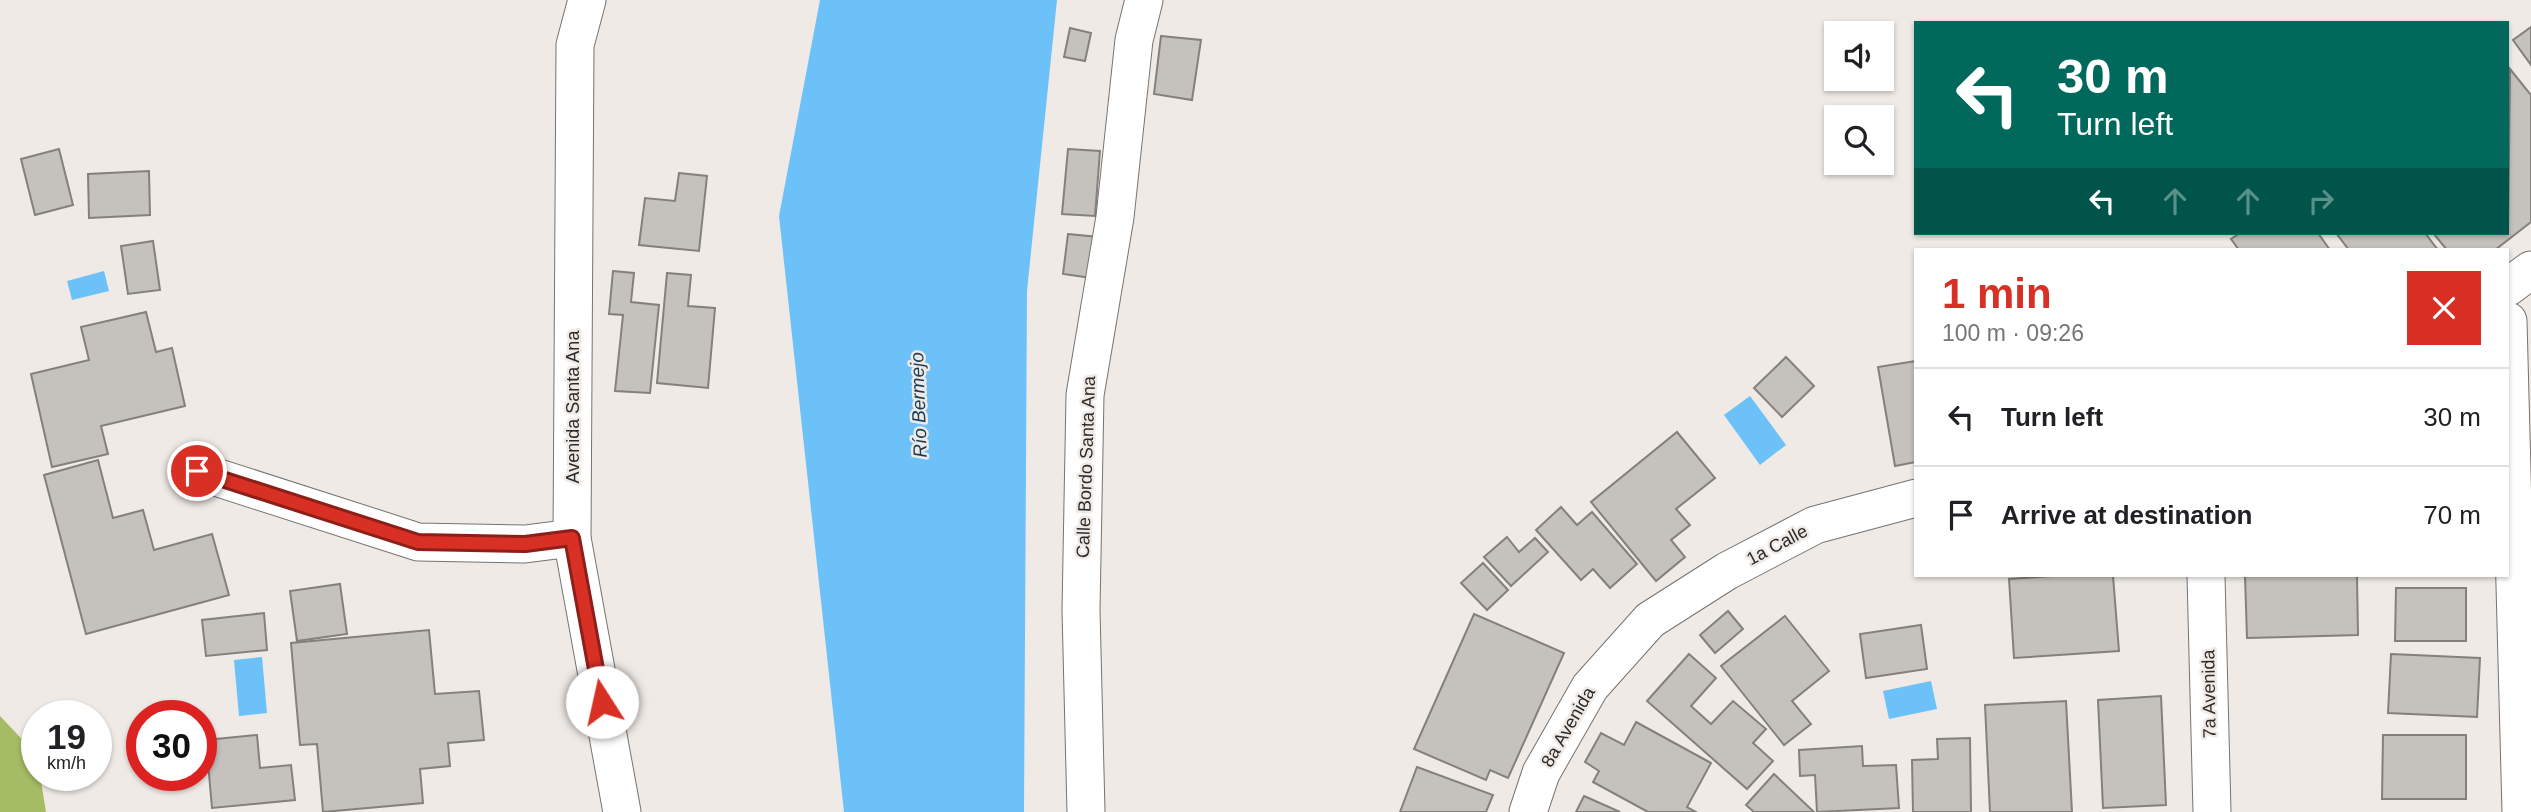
<!DOCTYPE html>
<html lang="en">
<head>
<meta charset="utf-8">
<style>
	body { margin:0; font-family:Arial,sans-serif; background:#f2f2f2; color:#202124; height:100vh; display:flex; flex-direction:column; font-size:26px; white-space:nowrap }
	* { box-sizing:border-box; margin:0 }
	p { font-size:23px; color:#757577 }
	.icon { flex:none; width:38px; height:38px; fill:none; stroke:currentColor; stroke-width:2; stroke-linecap:round; stroke-linejoin:round }
	.map { position:relative; flex:1; overflow:hidden }
	.panel { position:absolute; left:1914px; top:248px; width:595px; height:329px; display:flex; flex-direction:column; background:#fff; border-radius:0px; box-shadow:0 2px 5px #0004 }
	.panel>* { flex:none }
	.banner { position:absolute; left:1914px; top:21px; width:595px; height:214px; border-radius:0px; box-shadow:0 2px 5px #0004; background:#00695c; color:#fff; overflow:hidden }
	.controls { position:absolute; left:1824px; top:21px; display:grid; gap:14px }
	.controls a { display:grid; place-items:center; width:70px; height:70px; border-radius:0px; background:#fff; box-shadow:0 2px 5px #0004; font-size:35px }
	.speed { position:absolute; left:21px; top:700px; display:flex; gap:14px; font-size:35px; font-weight:700; text-align:center }
	.speed>* { display:grid; place-content:center; width:91px; height:91px; border-radius:50%; background:#fff; box-shadow:0 2px 5px #0004; line-height:1 }
	.speed small { font-size:18px; font-weight:400 }
	.speed .limit { border:10px solid #d22; background:#fff; color:#111 }
	.pin { position:absolute; display:grid; place-items:center; width:60px; height:60px; color:#fff; margin:-30px; border:4px solid #fff; border-radius:50%; box-shadow:0 2px 7px #0007 }
	.me { position:absolute; width:77px; margin:-38px; rotate:350deg; stroke-linejoin:round; filter:drop-shadow(0 0 5px #0008) }
	.turn { display:flex; align-items:center; gap:24px; height:147px; padding:0 28px; font-size:32px }
	.turn .icon { width:91px; height:91px; stroke-width:2.5 }
	.turn b { display:block; font-size:49px; line-height:60px }
	.lanes { display:flex; align-items:center; height:66px; padding:0 28px; background:#0003; justify-content:center; gap:35px; direction:ltr }
	.lanes .off { opacity:.35 }
	.round { display:grid; place-items:center; flex:none; width:74px; height:74px; border-radius:0px; background:#f2f2f2 }
	.head { display:flex; align-items:center; justify-content:space-between; height:119px; padding:0 28px }
	h1 { font-size:42px; font-weight:800; line-height:52px; color:#d93025 }
	ul { padding:0; list-style:none }
	li { display:flex; align-items:center; gap:21px; height:98px; padding:0 28px; border-top:2px solid #e0e0e0 }
	li div { flex:1 }
	li b { display:block; font-size:26px }
	li em { font-style:normal }
	.map>svg:first-child { display:block }
	.forest { fill:#a5bb64 }
	.water { fill:#6dc1f9 }
	.building { fill:#c5c1bd; stroke:#84807c; stroke-width:2 }
	.lines { fill:none; stroke-linecap:round; stroke-linejoin:round }
	.minor-casing { stroke:#777370; stroke-width:39 }
	.minor { stroke:#fff; stroke-width:37 }
	.route-casing { stroke:#8d1f18; stroke-width:18 }
	.route { stroke:#d93025; stroke-width:12 }
	.labels { text-anchor:middle; stroke-width:5; stroke-linejoin:round; paint-order:stroke }
	.street-label { font-size:18px; fill:#2d2b2a; stroke:#efeae6 }
	.water-label { font-size:19px; font-style:italic; fill:#193d55; stroke:#efeae6 }
</style>
</head>
<body>
<div class="map">
<svg width="2531" height="812" viewBox="0 0 2531 812">
	<rect width="100%" height="100%" fill="#efeae6"/>
	<path class="forest" d="M0,716L36,754L37,775H40L46,812H0Z"/>
	<g class="water">
		<path d="M820,0H1057L1027,291L1024,812H844L779,216Z"/>
		<path d="M104,271L109,291L72,300L67,281Z"/>
		<path d="M1750,396L1786,445L1760,465L1724,415Z"/>
		<path d="M262,657L267,713L239,716L234,660Z"/>
		<path d="M1931,681L1937,709L1889,719L1883,691Z"/>
	</g>
	<g class="building">
		<path d="M2531,27V65L2513,40Z"/>
		<path d="M1070,28L1091,33L1085,61L1064,57Z"/>
		<path d="M1161,36L1201,40L1192,100L1154,94Z"/>
		<path d="M2510,69L2531,95V222L2495,250H2447L2433,233H2508Z"/>
		<path d="M59,149L73,205L35,215L21,159Z"/>
		<path d="M1068,149L1100,151L1095,216L1062,214Z"/>
		<path d="M149,171L150,215L89,218L88,174Z"/>
		<path d="M679,173L707,176L699,251L639,245L645,198L675,201Z"/>
		<path d="M2240,233H2318L2330,250H2239L2231,239Z"/>
		<path d="M2336,233H2425L2438,250H2349Z"/>
		<path d="M1068,234L1098,237L1092,278L1063,274Z"/>
		<path d="M153,241L160,290L128,294L121,246Z"/>
		<path d="M613,271L634,273L631,302L659,305L650,393L615,391L623,315L609,314Z"/>
		<path d="M667,273L691,275L688,306L715,308L708,388L657,383Z"/>
		<path d="M146,312L156,352L172,348L185,406L101,426L108,454L52,467L31,374L89,360L81,327Z"/>
		<path d="M1786,357L1814,386L1782,417L1754,388Z"/>
		<path d="M1916,361V462L1895,466L1878,367Z"/>
		<path d="M1677,432L1715,478L1676,509L1690,525L1671,540L1685,557L1656,581L1591,502Z"/>
		<path d="M98,460L113,518L143,510L154,550L212,534L229,595L86,634L44,475Z"/>
		<path d="M1561,507L1577,525L1592,512L1637,564L1610,588L1593,569L1581,580L1536,530Z"/>
		<path d="M1507,537L1519,552L1535,538L1548,552L1511,586L1484,557Z"/>
		<path d="M1483,563L1508,590L1487,610L1461,583Z"/>
		<path d="M2052,576H2113L2119,651L2014,658L2009,579Z"/>
		<path d="M2245,576H2357L2358,635L2247,638Z"/>
		<path d="M340,584L347,634L297,641L290,591Z"/>
		<path d="M2396,588H2466V641H2395Z"/>
		<path d="M1728,611L1743,629L1715,653L1700,635Z"/>
		<path d="M264,613L267,650L206,656L202,620Z"/>
		<path d="M1474,614L1564,653L1508,778L1490,770L1486,780L1414,749Z"/>
		<path d="M1785,616L1829,671L1792,701L1811,724L1784,745L1721,666Z"/>
		<path d="M1921,625L1927,669L1866,678L1860,634Z"/>
		<path d="M429,630L435,694L479,691L484,740L448,743L450,766L420,769L423,803L323,812L317,744L300,745L291,643Z"/>
		<path d="M1689,654L1716,678L1691,706L1711,724L1733,701L1766,729L1753,743L1773,761L1747,789L1647,701Z"/>
		<path d="M2391,654L2480,658L2477,717L2388,713Z"/>
		<path d="M2161,696L2166,805L2103,808L2098,700Z"/>
		<path d="M2066,701L2072,812H1990L1985,705Z"/>
		<path d="M1636,722L1711,763L1687,807L1696,812H1648L1593,782L1599,771L1585,762L1601,733L1624,745Z"/>
		<path d="M257,735L260,768L291,765L295,800L212,808L206,740Z"/>
		<path d="M2383,735H2466V799H2382Z"/>
		<path d="M1970,738L1971,812H1913L1912,760L1938,759L1937,739Z"/>
		<path d="M1862,746L1863,766L1896,765L1899,808L1817,812L1815,775L1800,776L1799,750Z"/>
		<path d="M1417,767L1493,795L1486,812H1400Z"/>
		<path d="M1774,774L1814,812H1754L1746,805Z"/>
		<path d="M1584,796L1620,812H1576Z"/>
	</g>
	<g class="lines">
		<g class="minor-casing">
			<g id="minor">
				<path d="M587,0L575,45L572,538L622,812"/>
				<path d="M2508,287L2531,270"/>
				<path d="M2508,321L2521,812"/>
				<path d="M197,471L418,542L525,544L572,538"/>
				<path d="M2206,576L2212,812"/>
				<path d="M1086,812L1081,610L1085,395L1115,217L1134,40L1144,0"/>
				<path d="M1528,812L1541,773L1590,687L1650,620L1727,571L1815,525L1916,498"/>
			</g>
		</g>
		<use href="#minor" class="minor"/>
	</g>
	<g class="lines">
		<g class="route-casing">
			<path id="route" d="M197,471L418,542L525,544L572,538L602,702"/>
		</g>
		<use href="#route" class="route"/>
	</g>
	<g class="labels">
		<g class="street-label">
			<text transform="translate(573 407) rotate(-90)" y="6">Avenida Santa Ana</text>
			<text transform="translate(1086 467) rotate(-88)" y="6">Calle Bordo Santa Ana</text>
			<text transform="translate(1777 545) rotate(-28)" y="6">1a Calle</text>
			<text transform="translate(2209 694) rotate(-91)" y="6">7a Avenida</text>
			<text transform="translate(1568 727) rotate(-60)" y="6">8a Avenida</text>
		</g>
		<g class="water-label">
			<text transform="translate(918 405) rotate(-92)" y="7">Río Bermejo</text>
		</g>
	</g>
</svg>
<div class="controls">
<a><svg class="icon" aria-label="sound" viewBox="0 0 24 24"><path d="M4 9h4l5-4v14l-5-4H4zM17 9q2 3 0 6"/></svg></a>
<a><svg class="icon" aria-label="search" viewBox="0 0 24 24"><circle cx="10" cy="10" r="6"/><path d="M15 15l6 6"/></svg></a>
</div>
<div class="speed"><div>19<small>km/h</small></div><div class="limit">30</div></div>
<div class="pin" style="left:197px;top:471px;background:#d93025"><svg class="icon" aria-label="arrive" viewBox="0 0 24 24"><path d="M6 21V4h12l-3 4 3 4H6"/></svg></div>
<svg class="me" style="left:602px;top:702px" viewBox="-20 -20 40 40"><circle r="19" fill="#fff"/><path d="M0-13L10 11 0 6-10 11z" fill="#d93025"/></svg>
<div class="banner">
<div class="turn"><svg class="icon" aria-label="left" viewBox="0 0 24 24"><path d="M17 20v-9H6M10 6l-5 5 5 5"/></svg><div><b>30 m</b>Turn left</div></div>
<div class="lanes"><svg class="icon" aria-label="left" viewBox="0 0 24 24"><path d="M17 20v-9H6M10 6l-5 5 5 5"/></svg><svg class="icon off" aria-label="ahead" viewBox="0 0 24 24"><path d="M12 20V5M6 11l6-6 6 6"/></svg><svg class="icon off" aria-label="ahead" viewBox="0 0 24 24"><path d="M12 20V5M6 11l6-6 6 6"/></svg><svg class="icon off" aria-label="right" viewBox="0 0 24 24"><path d="M7 20v-9h11M14 6l5 5-5 5"/></svg></div>
</div>
<section class="panel">
<div class="head"><div><h1>1 min</h1><p>100 m · 09:26</p></div><a class="round" style="background:#d93025;color:#fff"><svg class="icon" aria-label="close" viewBox="0 0 24 24"><path d="M6 6l12 12M18 6L6 18"/></svg></a></div>
<ul>
<li><svg class="icon" aria-label="left" viewBox="0 0 24 24"><path d="M17 20v-9H6M10 6l-5 5 5 5"/></svg><div><b>Turn left</b></div><em>30 m</em></li>
<li><svg class="icon" aria-label="arrive" viewBox="0 0 24 24"><path d="M6 21V4h12l-3 4 3 4H6"/></svg><div><b>Arrive at destination</b></div><em>70 m</em></li>
</ul>
</section>
</div>
</body>
</html>
